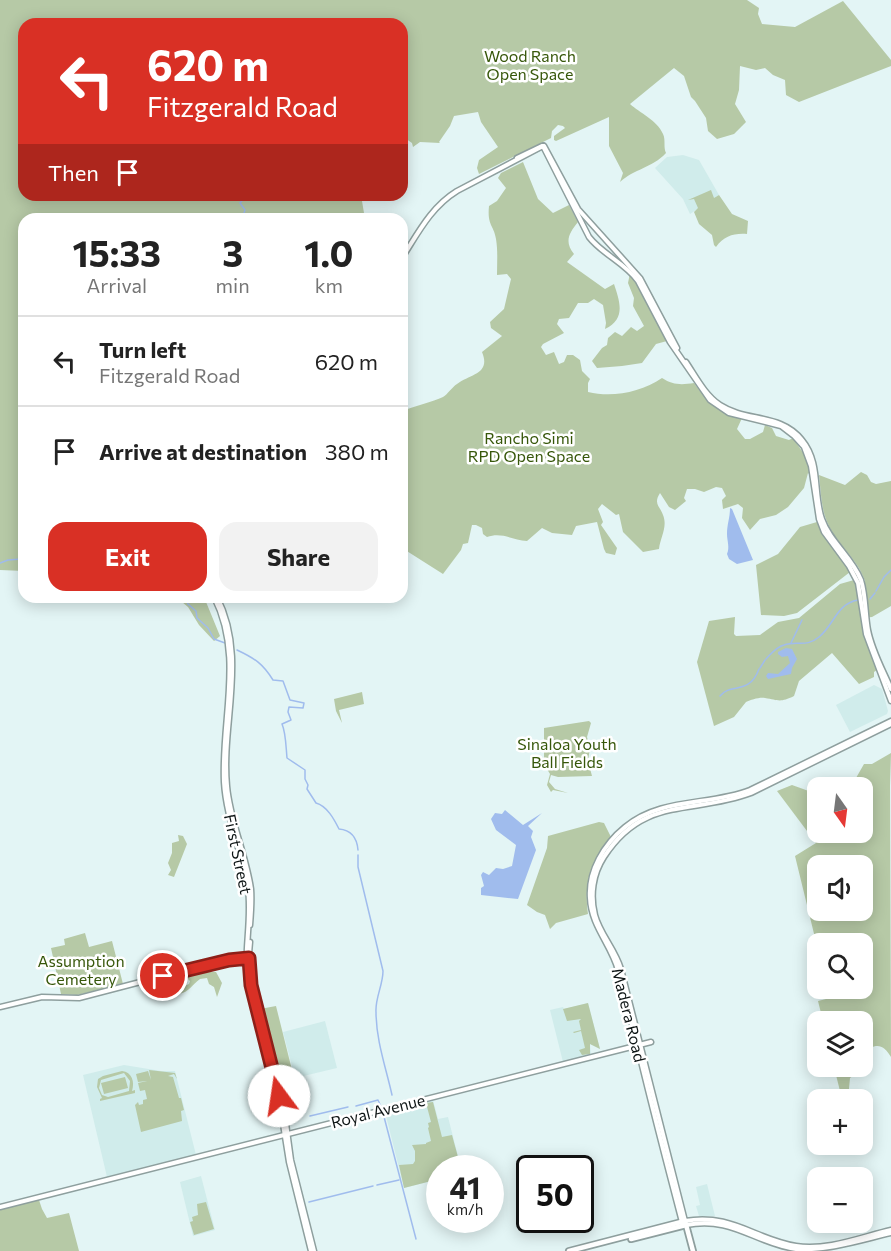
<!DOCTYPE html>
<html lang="en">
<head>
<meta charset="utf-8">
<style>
	body { margin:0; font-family:Commissioner,sans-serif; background:#f2f2f2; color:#222; height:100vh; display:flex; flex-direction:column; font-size:22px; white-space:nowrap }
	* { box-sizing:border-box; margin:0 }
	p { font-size:20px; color:#767676 }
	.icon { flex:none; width:33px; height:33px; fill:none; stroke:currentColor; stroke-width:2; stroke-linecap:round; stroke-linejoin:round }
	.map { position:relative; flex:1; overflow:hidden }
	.panel { position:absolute; left:18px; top:213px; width:390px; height:390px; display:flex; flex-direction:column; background:#fff; border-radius:18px; box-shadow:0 3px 15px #0003 }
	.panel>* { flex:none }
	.hud { position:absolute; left:18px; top:18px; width:390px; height:183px; border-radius:18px; box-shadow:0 3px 15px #0003; background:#d93025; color:#fff; overflow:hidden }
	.needle { width:39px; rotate:166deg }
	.controls { position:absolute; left:807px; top:777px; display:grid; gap:12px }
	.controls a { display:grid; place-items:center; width:66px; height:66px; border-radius:12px; background:#fff; box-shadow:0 3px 15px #0003; font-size:30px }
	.speed { position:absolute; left:426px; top:1155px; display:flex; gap:12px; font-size:30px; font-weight:700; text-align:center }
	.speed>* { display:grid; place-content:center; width:78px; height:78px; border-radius:50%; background:#fff; box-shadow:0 3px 15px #0003; line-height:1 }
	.speed small { font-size:15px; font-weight:400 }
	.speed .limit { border:3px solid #111; border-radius:9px; background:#fff; color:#111 }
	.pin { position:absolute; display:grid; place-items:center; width:51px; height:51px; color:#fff; margin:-26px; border:3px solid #fff; border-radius:50%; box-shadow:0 2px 6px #0007 }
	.me { position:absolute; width:66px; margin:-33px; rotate:346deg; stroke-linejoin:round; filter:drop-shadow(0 0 4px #0008) }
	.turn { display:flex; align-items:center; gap:21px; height:126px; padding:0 30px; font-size:27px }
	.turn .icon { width:78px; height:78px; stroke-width:2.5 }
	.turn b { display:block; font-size:42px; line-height:51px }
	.then { display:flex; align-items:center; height:57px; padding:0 30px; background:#0003; gap:12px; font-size:22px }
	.eta { display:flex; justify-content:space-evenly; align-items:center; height:102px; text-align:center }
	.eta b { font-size:36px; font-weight:700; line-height:42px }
	.action { display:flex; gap:12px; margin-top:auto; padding:12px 30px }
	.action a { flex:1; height:69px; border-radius:18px; background:#d93025; color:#fff; font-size:24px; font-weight:700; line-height:69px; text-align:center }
	.action a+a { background:#f2f2f2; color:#222 }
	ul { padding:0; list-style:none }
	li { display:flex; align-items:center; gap:18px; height:90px; padding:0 30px; border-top:2px solid #e0e0e0 }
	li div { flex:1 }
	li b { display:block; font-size:22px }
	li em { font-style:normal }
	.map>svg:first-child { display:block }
	.built { fill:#d0eceb }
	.green { fill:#b6c9a6; fill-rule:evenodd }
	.water { fill:#a0bced }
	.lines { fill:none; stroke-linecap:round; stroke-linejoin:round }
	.stream { stroke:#a0bced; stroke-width:1.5 }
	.secondary-casing { stroke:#8e9f9e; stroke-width:7 }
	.primary-casing { stroke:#8e9f9e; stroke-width:8 }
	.secondary { stroke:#fff; stroke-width:4 }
	.primary { stroke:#fff; stroke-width:4.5 }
	.route-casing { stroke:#8d1f18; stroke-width:15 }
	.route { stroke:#d93025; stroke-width:10 }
	.labels { text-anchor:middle; stroke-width:5; stroke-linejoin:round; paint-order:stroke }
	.park-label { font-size:16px; fill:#37570a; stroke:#fff }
	.street-label { font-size:16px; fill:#0e1515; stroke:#fff }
</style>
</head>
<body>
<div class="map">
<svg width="891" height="1251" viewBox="0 0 891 1251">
	<rect width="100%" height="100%" fill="#e3f5f5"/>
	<g class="built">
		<path d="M683,155L699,160L719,195L690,214L683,199L655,168L667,157Z"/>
		<path d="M874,685L882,689L888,711L887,714L850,732L836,705Z"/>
		<path d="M588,1003L600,1049L590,1044L591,1055L563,1062L550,1010L563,1007L564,1009Z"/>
		<path d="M325,1021L337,1068L295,1078L283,1032Z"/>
		<path d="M124,1065L161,1071H175L196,1155L107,1177L83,1075Z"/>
		<path d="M433,1100L438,1119L448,1117L461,1168H440L439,1179L404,1188L385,1112Z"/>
		<path d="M201,1176L215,1230L193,1236L180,1182Z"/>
		<path d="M707,1184L715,1216H699L696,1206L700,1205L696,1187Z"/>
	</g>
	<g class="green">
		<path d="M0,0H747L759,8L758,14L762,24L795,27L843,1L891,60V66L799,102L786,95L785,80L773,75L765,68L756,70L740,66L739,90L735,104L746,122L734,134L717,139L708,131L706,118L695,101L691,97L684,76L674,68L630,104C640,113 657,120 663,134C666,140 663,147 666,153C652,168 634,169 620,182L623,173L609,146V117L556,141L554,140V136L565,128L563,126L558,125L552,131L551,138L479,174L477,168L479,160L498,147L481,122L478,112L454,116L450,126L439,142L440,143L420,142L413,147L412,143L402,136V24H24V195H361L365,219H24V571L0,570Z"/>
		<path d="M523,162L538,199L553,213L569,205L578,222C569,233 564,242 574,254L567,262L605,289L614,284C620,302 626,319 605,329L606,323L603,305L594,299L588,303H578L569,318L559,319L557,324L564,333L543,344L541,347L546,355L554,352L559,364L564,362L567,355H573L580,360L582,371L590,379L588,383V392C613,398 641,392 662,378C673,385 681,385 694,383C707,401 719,413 742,418L737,429L745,439H750L763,432L765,425L772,428L776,436L789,440L793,438L806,457L810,475L808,473L804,488L788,507L776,515L760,519L750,530L742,518L743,508L738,504L723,509L722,500L726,496L722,488L716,487L704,492L695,489H687L684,498L686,501L675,510L669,507L660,493C653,504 660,506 663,515C668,527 660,538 659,549L643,552L623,532L619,514L616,515L602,504L598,509L603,522L601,525L617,548L615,555L606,553L604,549L597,522L576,526L572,535L552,533L542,528L527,541C513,540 502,532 487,537L483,534L482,528L476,525H472L468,543L463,544L461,550L443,574L402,548V411C414,406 433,402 443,397C448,394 452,387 457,384C471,374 491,374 482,352L502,336L491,328L490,322L504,309L511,279L507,274L497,275C497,263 498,251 496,239C494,225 487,226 489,206L497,201L506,188L498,178L501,173Z"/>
		<path d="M711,190L714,198L719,195L732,214L748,221L747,234C734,233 724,236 716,247L714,245L712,235L699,224L694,212L698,208L694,199L688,200Z"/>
		<path d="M630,273L637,282L667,341L656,344L642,363L622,366L597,368L592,361L602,348L607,345L608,338L615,332L622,336L631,327L637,331L644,326L633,306L634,298L628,283Z"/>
		<path d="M861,472L867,475L871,482L876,484L891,481V606L872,617L862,618L865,639L877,670L874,672V677L859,684L832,653L799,681L794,696C780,703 778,700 765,698C759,697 751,700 746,702L734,717L714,726L697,662L709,621L735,617L734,634L736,636L760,635L778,622L799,618L840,584L854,580L857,585L865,581C858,560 839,546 829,526C821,511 821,492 819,475L845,485Z"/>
		<path d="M817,522L850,572L797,613L784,616L761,615L756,565L778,554L800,527Z"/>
		<path d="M176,597H204L220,636L214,641L199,625L188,607Z"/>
		<path d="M362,692L364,704L339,710L342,723L336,711L334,699Z"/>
		<path d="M589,721L591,723L587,737L590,748L588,761L592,776L558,777L551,775L549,782L555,789L568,793L553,790L551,792L547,785L550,774L544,764V728Z"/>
		<path d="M891,753L890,786L891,1057C883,1043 875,1043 863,1053L862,1022L823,1021L818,1001L830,998L828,989L862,988V944H818L817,946L795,856L816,843L777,791L792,785L817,794L818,832H862V788L857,787L856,778L864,764H872ZM820,862L862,866V910H818L817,895L814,894L810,889Z"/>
		<path d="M599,822L604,823L611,837C590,863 584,881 588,914L556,923L550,929L545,915L537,912L527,905L547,848L548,836Z"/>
		<path d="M178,835L183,836L187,844L174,877L168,875L171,870L168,863L172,853V843L179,841Z"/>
		<path d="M85,933L89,947L112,941L123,984L77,995L61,994L51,948L65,945L64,939Z"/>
		<path d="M211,967L209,972H216L222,983L217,997L214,987L209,984L207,978L200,979C192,985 189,992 179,994L176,992L168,994L167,990L170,992L189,984L190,981L187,978L189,976L187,974Z"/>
		<path d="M588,1003L600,1049L590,1044V1054L582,1055L579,1050L585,1048L581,1031L574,1033L573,1032L581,1030L579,1021L581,1019L567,1021L563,1009Z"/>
		<path d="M276,1006L292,1070L276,1074L269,1048L271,1045L267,1042L260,1009Z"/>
		<path d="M863,1063L864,1067L850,1078L848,1099H842L834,1067L862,1066Z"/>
		<path d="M149,1070L175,1073L177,1079L174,1074L168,1076L173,1077L179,1098H181L184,1110L181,1111L182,1121L141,1132L135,1105L138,1102L139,1105L143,1104V1100L147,1099L145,1090L140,1091L138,1083L147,1081L138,1082L136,1074L148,1071L151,1080Z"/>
		<path d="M122,1071C132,1072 135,1082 132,1091L135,1090V1093L100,1101V1099L102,1098L97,1087L98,1079L103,1076ZM124,1073L130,1081L129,1091L108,1097L102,1095L99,1088L101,1080Z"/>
		<path d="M125,1077L128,1088L104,1094L101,1083Z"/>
		<path d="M433,1102L442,1137L452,1135L461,1168H440L439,1179L404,1188L399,1165L413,1164L415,1161V1151L412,1145L426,1144V1143L431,1141L428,1128L429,1127L428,1123L431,1122L426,1103Z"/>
		<path d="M39,1200L42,1209L47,1218L69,1213L79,1251H0V1209Z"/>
		<path d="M206,1202L214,1229L194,1235L190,1222L193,1221L192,1217L198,1215L197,1204Z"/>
	</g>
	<g class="water">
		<path d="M730,508L732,509L753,560L737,564L729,559L727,554C730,547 727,541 727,534C727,524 730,518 730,508Z"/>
		<path d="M786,648L792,649L797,659L792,668L791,674L768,679L766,676L768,673L778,674L790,663L788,656L782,657L778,654V652Z"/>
		<path d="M505,810L523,825L542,813L528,826L533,831L531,837L536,850L518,899L481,895V888L484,886L481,875L483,872L489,875L496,868L503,869L512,866L516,845L496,830L491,819L495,813L502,814Z"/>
	</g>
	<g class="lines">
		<g class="stream">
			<path d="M242,219L245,210L240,203L247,195"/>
			<path d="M0,563L8,560L21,559L24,562"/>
			<path d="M876,591L884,577L891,570"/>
			<path d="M184,597L188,604L196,611L197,618L208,628L214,639L225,643"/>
			<path d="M870,599L875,593"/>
			<path d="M791,643L802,620"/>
			<path d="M237,650C256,659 263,664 273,680L283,681L290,700L304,703L303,708L289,707L288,712L291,720L282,724C286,733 286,748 287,758L305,770V779L308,785L307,789L316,803C327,806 334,819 339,829C351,830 357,838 358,850"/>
			<path d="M766,659C772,653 776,647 784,645C797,640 806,648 819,637C835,624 836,604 858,600"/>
			<path d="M760,668L765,660"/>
			<path d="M720,696C731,682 749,696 759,669"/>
			<path d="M358,855V867L383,971C383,985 375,998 376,1012C376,1040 386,1068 392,1095"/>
			<path d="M356,1106L378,1100L381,1107"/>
			<path d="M383,1113L416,1239"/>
			<path d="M310,1116L348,1107"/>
			<path d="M377,1185L399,1180"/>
			<path d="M309,1202L373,1186"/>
		</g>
		<g class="secondary-casing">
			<g id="secondary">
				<path d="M543,146L589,237C602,254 625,263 638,281L670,342L710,400L729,413L781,426L794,436L804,447L811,466L819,519L824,532L849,566L858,583L866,634L891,701"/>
				<path d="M544,146L578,209L640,278L677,348"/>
				<path d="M517,158L542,146"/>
				<path d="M402,258C418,233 431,207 457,191L543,146"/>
				<path d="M686,362C696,377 705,395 720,405C746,422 781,413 802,440C821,463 813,493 822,519C830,542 852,557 861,580C866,596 865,614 868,630C872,651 883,670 891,689"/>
				<path d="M214,597C244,656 221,719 224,782C226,818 242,853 248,889C252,919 244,950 247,980L283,1124L289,1162L311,1251"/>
				<path d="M217,597C248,657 221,723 227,786C230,821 246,854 251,889C252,901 251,913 250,925"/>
				<path d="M891,724L751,793C693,815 644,795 604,857C593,874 590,895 595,915C600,934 615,949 621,969L685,1221C732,1213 754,1239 796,1246C827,1251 861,1237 891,1230"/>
				<path d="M250,942L248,965L251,985L285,1116L291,1160L314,1251"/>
				<path d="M0,1007L42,997L79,998L217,962L248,958"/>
				<path d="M0,1207L651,1042"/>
				<path d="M682,1222C667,1165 652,1107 638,1049C631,1023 626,996 618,970C611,944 591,926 590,898C588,871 604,844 625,827C661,797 709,806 750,790L891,721"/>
				<path d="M686,1225C733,1216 754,1243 796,1249C828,1251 861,1240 891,1233"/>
			</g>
		</g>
		<g class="primary-casing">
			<g id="primary">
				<path d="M631,1239L686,1225"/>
				<path d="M569,1251L685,1221L693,1251"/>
			</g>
		</g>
		<use href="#secondary" class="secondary"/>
		<use href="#primary" class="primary"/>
	</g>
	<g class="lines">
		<g class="route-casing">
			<path id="route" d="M163,976L229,960L249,958L251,985L279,1096"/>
		</g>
		<use href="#route" class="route"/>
	</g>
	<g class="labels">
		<g class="park-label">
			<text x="530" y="62">Wood Ranch<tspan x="530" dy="18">Open Space</tspan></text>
			<text x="529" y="444">Rancho Simi<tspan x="529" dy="18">RPD Open Space</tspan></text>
			<text x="567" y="750">Sinaloa Youth<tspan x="567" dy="18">Ball Fields</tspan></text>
			<text x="81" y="967">Assumption<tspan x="81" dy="18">Cemetery</tspan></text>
		</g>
		<g class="street-label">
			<text transform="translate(238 854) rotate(78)" y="6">First Street</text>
			<text transform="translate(629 1015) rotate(76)" y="6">Madera Road</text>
			<text transform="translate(378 1111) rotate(-14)" y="6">Royal Avenue</text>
		</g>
	</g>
</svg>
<div class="controls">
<a><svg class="needle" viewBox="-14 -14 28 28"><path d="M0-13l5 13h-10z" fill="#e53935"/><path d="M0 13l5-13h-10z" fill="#767676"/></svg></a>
<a><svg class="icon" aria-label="sound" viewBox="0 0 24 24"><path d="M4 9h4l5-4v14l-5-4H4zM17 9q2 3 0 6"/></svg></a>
<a><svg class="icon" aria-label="search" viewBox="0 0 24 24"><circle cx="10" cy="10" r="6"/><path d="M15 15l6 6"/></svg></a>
<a><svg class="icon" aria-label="layers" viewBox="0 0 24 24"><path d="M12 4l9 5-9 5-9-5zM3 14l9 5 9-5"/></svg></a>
<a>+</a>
<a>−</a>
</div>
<div class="speed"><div>41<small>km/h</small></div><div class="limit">50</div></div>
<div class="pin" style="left:163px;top:976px;background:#d93025"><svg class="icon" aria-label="arrive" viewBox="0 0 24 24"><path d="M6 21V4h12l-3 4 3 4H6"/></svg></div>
<svg class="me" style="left:279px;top:1096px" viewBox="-20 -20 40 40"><circle r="19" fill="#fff"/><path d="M0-13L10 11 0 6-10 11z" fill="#d93025"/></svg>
<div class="hud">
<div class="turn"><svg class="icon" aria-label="left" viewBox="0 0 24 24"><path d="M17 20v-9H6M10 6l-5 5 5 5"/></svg><div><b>620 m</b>Fitzgerald Road</div></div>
<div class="then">Then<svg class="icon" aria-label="arrive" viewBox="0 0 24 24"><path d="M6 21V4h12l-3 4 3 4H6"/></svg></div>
</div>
<section class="panel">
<div class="eta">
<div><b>15:33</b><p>Arrival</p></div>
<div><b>3</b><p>min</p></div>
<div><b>1.0</b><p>km</p></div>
</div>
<ul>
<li><svg class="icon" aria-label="left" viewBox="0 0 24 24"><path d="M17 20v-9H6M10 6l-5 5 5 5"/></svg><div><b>Turn left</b><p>Fitzgerald Road</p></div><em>620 m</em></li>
<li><svg class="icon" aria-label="arrive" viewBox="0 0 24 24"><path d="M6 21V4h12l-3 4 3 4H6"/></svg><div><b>Arrive at destination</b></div><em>380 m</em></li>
</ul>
<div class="action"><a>Exit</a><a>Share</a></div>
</section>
</div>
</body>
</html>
